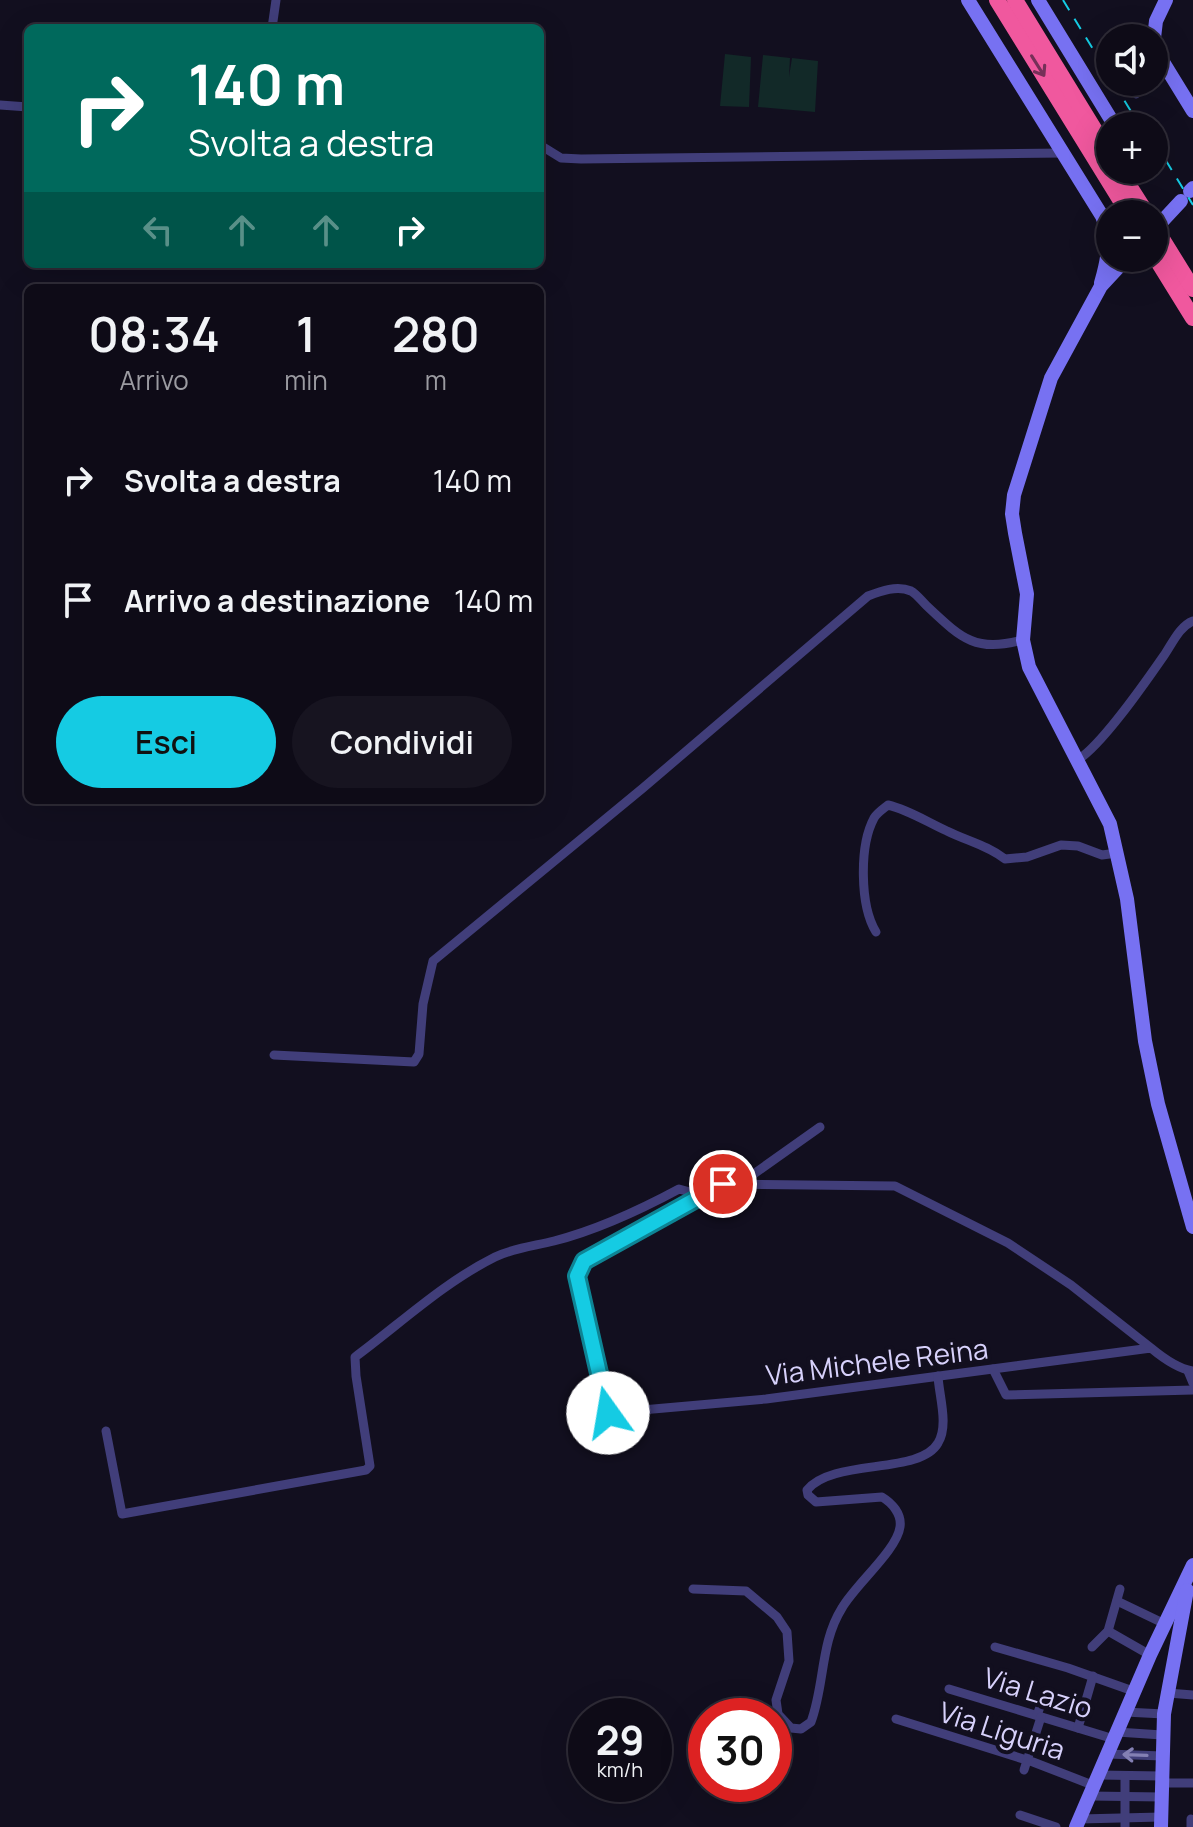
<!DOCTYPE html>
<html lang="it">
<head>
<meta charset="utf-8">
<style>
	body { margin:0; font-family:Manrope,sans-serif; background:#171420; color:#f1f3f6; height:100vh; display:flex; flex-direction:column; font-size:30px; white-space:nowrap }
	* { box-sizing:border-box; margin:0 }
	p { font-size:26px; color:#9b9ba1 }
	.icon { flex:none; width:44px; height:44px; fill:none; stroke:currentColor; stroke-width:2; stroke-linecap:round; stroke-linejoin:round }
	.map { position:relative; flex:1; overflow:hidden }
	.sheet { position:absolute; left:24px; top:284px; width:520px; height:520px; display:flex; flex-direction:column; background:#0e0b17; border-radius:12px; box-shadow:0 8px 32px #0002,0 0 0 2px #2e2b36 }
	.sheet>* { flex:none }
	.guide { position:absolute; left:24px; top:24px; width:520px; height:244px; border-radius:12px; box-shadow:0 8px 32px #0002,0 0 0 2px #2e2b36; background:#00695c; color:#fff; overflow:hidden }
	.buttons { position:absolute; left:1096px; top:24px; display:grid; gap:16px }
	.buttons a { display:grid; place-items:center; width:72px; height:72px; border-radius:50%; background:#0e0b17; box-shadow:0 8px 32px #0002,0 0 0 2px #2e2b36; font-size:40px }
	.speed { position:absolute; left:568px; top:1698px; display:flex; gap:16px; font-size:40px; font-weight:700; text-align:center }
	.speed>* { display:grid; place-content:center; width:104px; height:104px; border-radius:50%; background:#0e0b17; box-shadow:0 8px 32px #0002,0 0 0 2px #2e2b36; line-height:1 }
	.speed small { font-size:20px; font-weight:400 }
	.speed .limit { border:12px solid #d22; background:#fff; color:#111 }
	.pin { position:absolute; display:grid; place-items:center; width:68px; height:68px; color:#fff; margin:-34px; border:4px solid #fff; border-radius:50%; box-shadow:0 2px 8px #0007 }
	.me { position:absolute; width:88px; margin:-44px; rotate:347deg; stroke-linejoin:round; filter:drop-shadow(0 0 6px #0008) }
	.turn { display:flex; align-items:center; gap:28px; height:168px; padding:0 32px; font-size:36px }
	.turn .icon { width:104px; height:104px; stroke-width:2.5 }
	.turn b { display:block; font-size:56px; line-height:68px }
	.lanes { display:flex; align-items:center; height:76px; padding:0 32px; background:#0003; justify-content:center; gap:40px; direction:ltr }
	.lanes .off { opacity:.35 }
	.eta { display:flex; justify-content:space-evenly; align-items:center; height:136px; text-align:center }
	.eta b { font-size:48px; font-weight:600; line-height:56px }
	.action { display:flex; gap:16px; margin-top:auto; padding:16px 32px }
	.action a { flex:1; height:92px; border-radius:48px; background:#15cbe3; color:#111; font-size:32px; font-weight:600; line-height:92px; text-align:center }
	.action a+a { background:#171420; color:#f1f3f6 }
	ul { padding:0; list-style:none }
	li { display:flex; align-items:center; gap:24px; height:120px; padding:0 32px }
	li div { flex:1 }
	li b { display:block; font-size:30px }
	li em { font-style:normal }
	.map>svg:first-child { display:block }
	.green { fill:#122928 }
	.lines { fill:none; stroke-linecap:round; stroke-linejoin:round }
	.street { stroke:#413e7a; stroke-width:9 }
	.secondary { stroke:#7771f2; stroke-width:14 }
	.highway { stroke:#f0589e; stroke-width:16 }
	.rail { stroke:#15cbe3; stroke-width:2; stroke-dasharray:12 10; stroke-linecap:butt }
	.highway-bridge { stroke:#f0589e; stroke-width:16 }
	.oneway { stroke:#763058 }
	.oneway2 { stroke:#8480b4 }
	.route-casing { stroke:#0e8494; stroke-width:20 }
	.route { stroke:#15cbe3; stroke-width:14 }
	.labels { text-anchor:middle; stroke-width:8; stroke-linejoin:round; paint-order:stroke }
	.street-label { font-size:28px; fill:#d7d1fb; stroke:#120f1f }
</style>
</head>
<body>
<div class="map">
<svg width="1193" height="1827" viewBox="0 0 1193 1827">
	<rect width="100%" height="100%" fill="#120f1f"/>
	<g class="green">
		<path d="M725,54L751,57L749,107L720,106Z"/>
		<path d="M763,55L790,58L789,77L792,58L818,61L815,112L758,107Z"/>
	</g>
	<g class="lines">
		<g class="street">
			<path d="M272,28L276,0"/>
			<path d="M1136,94L1139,82"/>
			<path d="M0,105L28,107"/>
			<path d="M540,145L561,158L581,159L1064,153"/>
			<path d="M1076,761C1101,747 1147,680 1165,654C1173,642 1180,626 1193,621"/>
			<path d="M876,932C860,906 859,846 874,818C877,813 883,809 888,805C909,810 927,822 947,831C967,841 987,845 1005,859L1027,857L1061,845L1078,846L1102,855L1117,853"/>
			<path d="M274,1055L414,1062L419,1054L423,1004L433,961L643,788L868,596C881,591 897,585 911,591C917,594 924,604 929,608C963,640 976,652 1023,640"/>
			<path d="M741,1183L820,1127"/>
			<path d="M1151,1348L766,1399L608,1413L577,1276L584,1261L723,1184L895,1186L1008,1243L1071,1285L1151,1348C1163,1358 1178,1369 1193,1371"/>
			<path d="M993,1369L1006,1395L1193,1390"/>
			<path d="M1188,1371L1193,1383"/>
			<path d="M106,1431L122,1514L366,1470L370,1466L356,1376L355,1357C401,1323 443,1283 495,1257C514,1248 534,1246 554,1241C597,1230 640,1210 679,1189L701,1195"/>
			<path d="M693,1589L746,1591L777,1617L787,1632L789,1661L776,1700L778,1714L791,1728L801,1729L811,1722C825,1684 820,1643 842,1608C855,1585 897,1550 900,1527C902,1514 892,1503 882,1497L816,1502L808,1495L807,1490C833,1458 920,1475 938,1443C949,1425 939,1396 938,1376"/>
			<path d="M1117,1601L1165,1624"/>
			<path d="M1108,1631L1150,1655"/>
			<path d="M995,1647L1068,1668L1133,1691"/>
			<path d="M1092,1647L1108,1631L1120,1589"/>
			<path d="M949,1689L1114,1739"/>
			<path d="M1168,1693L1193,1695"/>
			<path d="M1125,1712L1164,1714"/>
			<path d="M1037,1715L1045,1694"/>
			<path d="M896,1719L1033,1762L1095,1786"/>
			<path d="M1078,1728L1093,1676"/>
			<path d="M1117,1732L1162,1735"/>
			<path d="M1108,1754L1162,1756"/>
			<path d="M1024,1770L1041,1717"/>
			<path d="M1099,1775L1162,1776"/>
			<path d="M1162,1783H1193"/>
			<path d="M1090,1796L1162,1797"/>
			<path d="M1020,1815L1056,1827"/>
			<path d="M1080,1819L1161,1817"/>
			<path d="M1125,1827V1776"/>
			<path d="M1191,1827V1819"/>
		</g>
		<g class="secondary">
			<path d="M968,0L1102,216C1112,239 1108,259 1101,283"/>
			<path d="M1038,0L1115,126"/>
			<path d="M1154,38L1156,21L1166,0"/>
			<path d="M1154,41L1158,54L1193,111"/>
			<path d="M1190,191L1193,188"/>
			<path d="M1114,214L1115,211"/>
			<path d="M1154,230L1181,201"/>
			<path d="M1127,258L1101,286L1051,378L1014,495L1012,514L1015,533L1027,594L1023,640L1029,667L1110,824L1127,899L1145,1041L1158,1104L1193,1227"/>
			<path d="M1076,1827L1150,1655L1193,1565"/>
			<path d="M1161,1827L1164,1714L1187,1590"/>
		</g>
		<g class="highway">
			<path d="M997,0L1129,214"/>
			<path d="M1015,0L1110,155"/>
			<path d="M1119,170L1147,214"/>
			<path d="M1154,255L1193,318"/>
		</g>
		<g class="rail">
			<path d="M1063,0L1110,77"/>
			<path d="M1113,82L1140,126"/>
			<path d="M1154,141L1193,205"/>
		</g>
		<path class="highway-bridge" d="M1154,226L1193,289"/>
	</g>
	<defs><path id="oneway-shaft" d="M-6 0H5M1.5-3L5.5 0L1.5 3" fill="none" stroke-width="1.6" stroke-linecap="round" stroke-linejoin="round" transform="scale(2)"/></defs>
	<use class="oneway" href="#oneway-shaft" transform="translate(1038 66) rotate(58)"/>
	<use class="oneway2" href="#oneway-shaft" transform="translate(1135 1755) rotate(-178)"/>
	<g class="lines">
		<g class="route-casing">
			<path id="route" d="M608,1413L577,1276L584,1261L723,1184"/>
		</g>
		<use href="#route" class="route"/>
	</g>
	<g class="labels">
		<g class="street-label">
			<text transform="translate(877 1362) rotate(-7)" y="10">Via Michele Reina</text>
			<text transform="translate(1038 1693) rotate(17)" y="10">Via Lazio</text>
			<text transform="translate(1002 1731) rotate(18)" y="10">Via Liguria</text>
		</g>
	</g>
</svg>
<div class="buttons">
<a><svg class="icon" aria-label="sound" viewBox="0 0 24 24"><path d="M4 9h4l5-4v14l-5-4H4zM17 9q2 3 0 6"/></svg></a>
<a>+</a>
<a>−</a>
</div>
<div class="speed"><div>29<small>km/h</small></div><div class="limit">30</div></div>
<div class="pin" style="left:723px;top:1184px;background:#d93025"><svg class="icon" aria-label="arrive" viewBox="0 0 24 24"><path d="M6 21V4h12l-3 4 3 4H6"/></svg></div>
<svg class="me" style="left:608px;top:1413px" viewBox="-20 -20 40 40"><circle r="19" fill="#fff"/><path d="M0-13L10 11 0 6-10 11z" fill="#15cbe3"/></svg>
<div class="guide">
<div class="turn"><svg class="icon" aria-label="right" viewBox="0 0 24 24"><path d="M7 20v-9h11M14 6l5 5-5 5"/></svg><div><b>140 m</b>Svolta a destra</div></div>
<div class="lanes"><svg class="icon off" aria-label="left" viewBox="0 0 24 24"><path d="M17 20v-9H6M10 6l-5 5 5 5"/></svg><svg class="icon off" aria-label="ahead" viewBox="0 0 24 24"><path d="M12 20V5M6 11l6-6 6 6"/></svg><svg class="icon off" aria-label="ahead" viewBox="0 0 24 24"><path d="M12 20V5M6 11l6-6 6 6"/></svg><svg class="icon" aria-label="right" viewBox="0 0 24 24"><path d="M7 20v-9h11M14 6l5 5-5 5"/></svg></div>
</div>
<section class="sheet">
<div class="eta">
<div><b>08:34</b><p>Arrivo</p></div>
<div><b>1</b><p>min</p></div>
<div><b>280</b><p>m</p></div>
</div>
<ul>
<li><svg class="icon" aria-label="right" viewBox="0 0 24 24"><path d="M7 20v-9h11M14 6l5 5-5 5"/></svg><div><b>Svolta a destra</b></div><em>140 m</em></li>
<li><svg class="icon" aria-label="arrive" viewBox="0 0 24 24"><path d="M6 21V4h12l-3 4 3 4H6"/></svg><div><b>Arrivo a destinazione</b></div><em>140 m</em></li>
</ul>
<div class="action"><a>Esci</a><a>Condividi</a></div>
</section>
</div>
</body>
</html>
